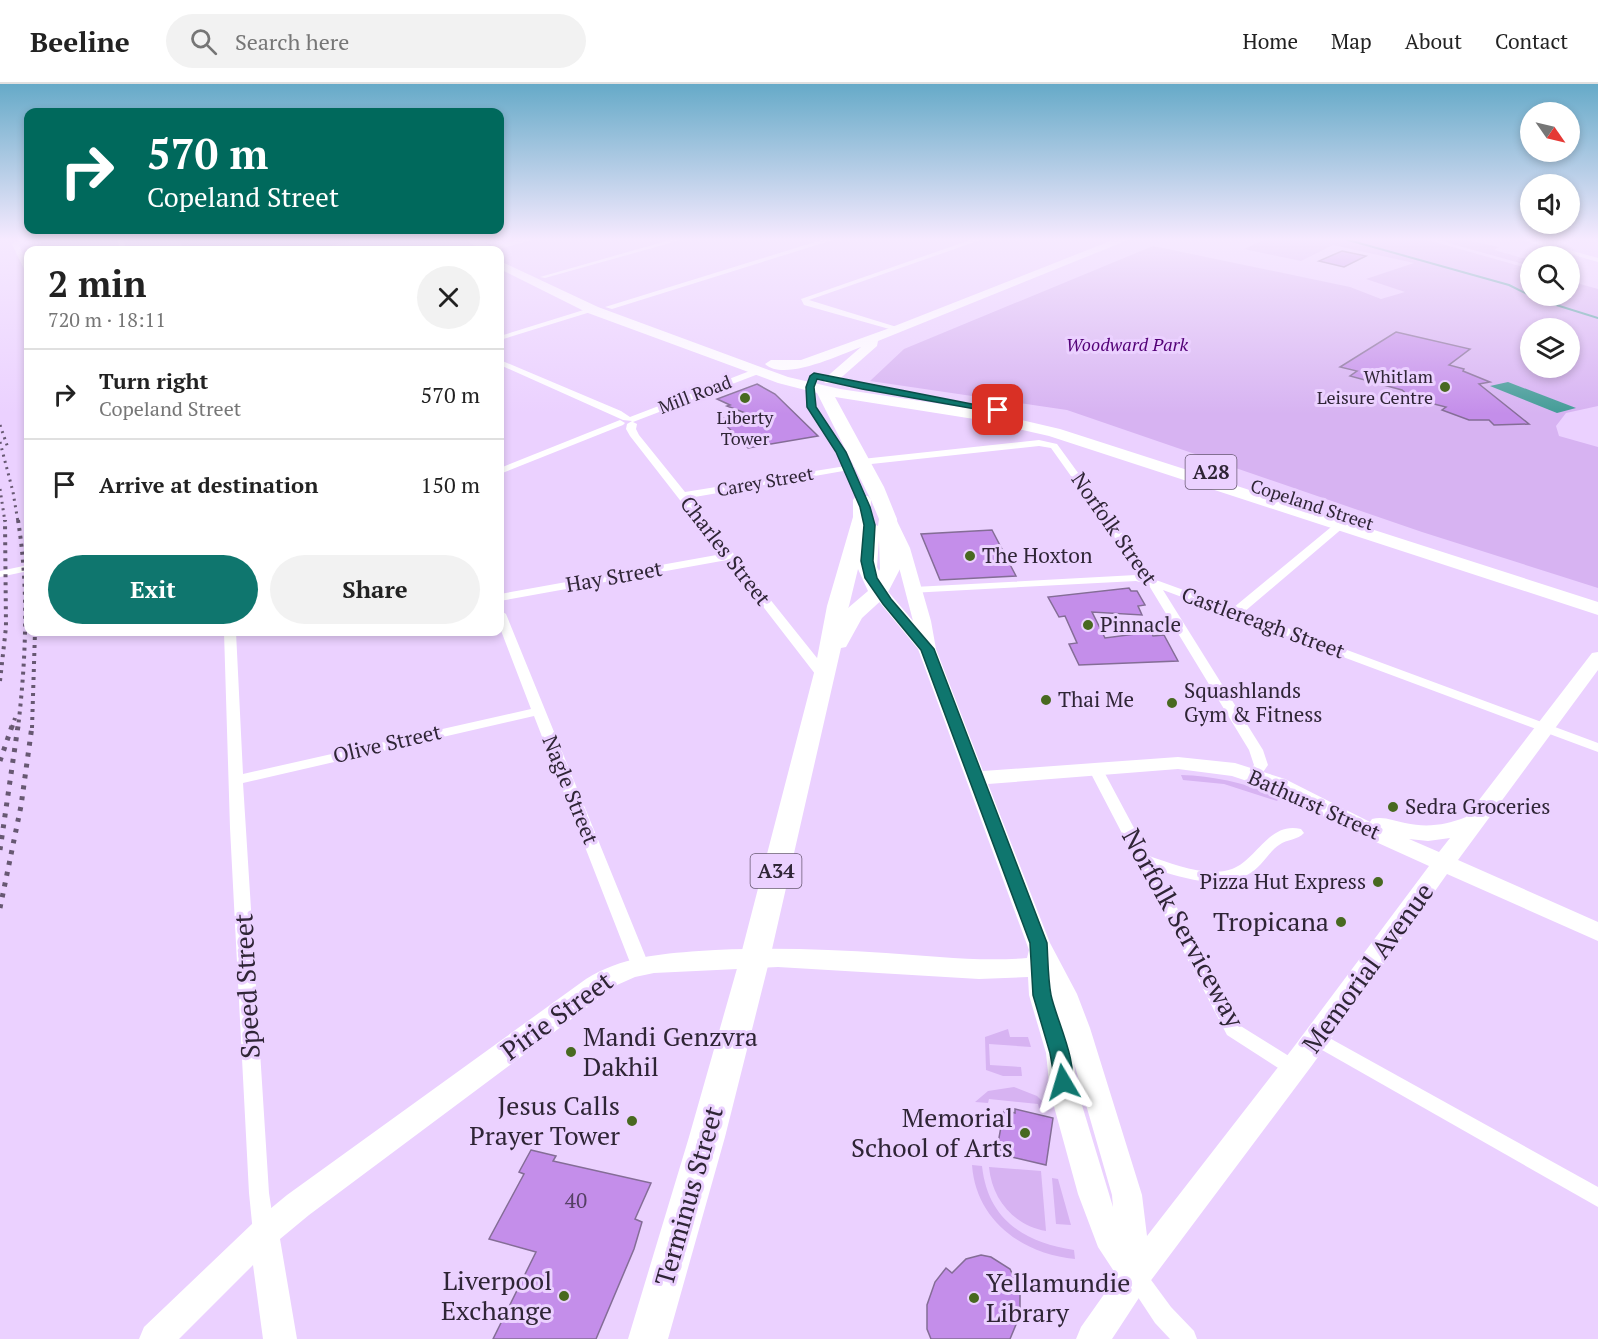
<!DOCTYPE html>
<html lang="en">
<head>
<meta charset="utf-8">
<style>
	body { margin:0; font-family:"PT Serif",serif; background:#f2f2f2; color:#222; height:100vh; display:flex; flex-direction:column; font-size:22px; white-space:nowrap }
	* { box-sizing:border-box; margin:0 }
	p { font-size:20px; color:#767676 }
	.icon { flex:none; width:33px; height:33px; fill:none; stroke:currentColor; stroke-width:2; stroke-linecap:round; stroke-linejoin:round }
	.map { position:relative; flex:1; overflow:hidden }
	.drawer { position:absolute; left:24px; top:162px; width:480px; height:390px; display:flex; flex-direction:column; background:#fff; border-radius:12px; box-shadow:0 3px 9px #0003 }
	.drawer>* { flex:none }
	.guide { position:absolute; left:24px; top:24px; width:480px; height:126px; border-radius:12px; box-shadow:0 3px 9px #0003; background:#00695c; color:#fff; overflow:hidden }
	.needle { width:39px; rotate:124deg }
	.controls { position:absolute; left:1520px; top:18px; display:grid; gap:12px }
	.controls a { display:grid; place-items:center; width:60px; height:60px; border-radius:50%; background:#fff; box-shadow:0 3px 9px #0003; font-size:30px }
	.pin { position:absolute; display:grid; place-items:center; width:51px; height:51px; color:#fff; margin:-26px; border-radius:12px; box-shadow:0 3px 9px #0006 }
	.me { position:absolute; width:66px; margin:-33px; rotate:353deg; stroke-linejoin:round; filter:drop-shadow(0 0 4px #0008) }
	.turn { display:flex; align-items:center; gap:21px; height:126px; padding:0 24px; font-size:27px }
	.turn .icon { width:78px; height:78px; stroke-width:2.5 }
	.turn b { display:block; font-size:42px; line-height:51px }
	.round { display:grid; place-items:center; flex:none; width:63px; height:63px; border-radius:32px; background:#f2f2f2 }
	.summary { display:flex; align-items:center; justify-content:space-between; height:102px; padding:0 24px }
	h1 { font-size:36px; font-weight:600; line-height:45px }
	.primary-button { display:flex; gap:12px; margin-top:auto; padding:12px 24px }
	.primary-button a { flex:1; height:69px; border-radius:36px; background:#0f766e; color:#fff; font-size:24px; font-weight:600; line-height:69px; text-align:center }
	.primary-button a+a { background:#f2f2f2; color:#222 }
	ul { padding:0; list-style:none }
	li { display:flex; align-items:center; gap:18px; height:90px; padding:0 24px; border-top:2px solid #e0e0e0 }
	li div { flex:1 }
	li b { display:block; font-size:22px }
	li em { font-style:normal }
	header { display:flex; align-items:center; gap:36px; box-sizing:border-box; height:84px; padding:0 30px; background:#fff; border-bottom:2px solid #e0e0e0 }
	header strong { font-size:28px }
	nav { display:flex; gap:33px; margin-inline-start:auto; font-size:21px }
	.search { width:420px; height:54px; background:#f2f2f2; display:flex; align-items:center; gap:15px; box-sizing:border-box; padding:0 21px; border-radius:33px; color:#767676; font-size:22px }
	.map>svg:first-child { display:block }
	.green { fill:#d7b3f2; fill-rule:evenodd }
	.water { fill:#439c97 }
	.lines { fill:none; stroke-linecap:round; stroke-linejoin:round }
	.stream { stroke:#439c97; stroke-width:2 }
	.building { fill:#c48eea; stroke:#846d96; stroke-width:1.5 }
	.street { fill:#fff; fill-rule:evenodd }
	.secondary { fill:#fff; fill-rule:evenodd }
	.primary { fill:#fff; fill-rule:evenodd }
	.highway { fill:#fff; fill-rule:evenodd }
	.rail-far2 { stroke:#675872; stroke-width:3; stroke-dasharray:2 4.5; stroke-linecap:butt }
	.rail-far1 { stroke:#675872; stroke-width:4; stroke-dasharray:3 5; stroke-linecap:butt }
	.rail { stroke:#675872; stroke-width:5; stroke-dasharray:4 7; stroke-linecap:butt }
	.route { fill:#0f766e; stroke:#0a4d48; stroke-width:1.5 }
	.poi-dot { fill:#486920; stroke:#ebd1ff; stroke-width:2 }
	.labels { text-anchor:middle; stroke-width:6; stroke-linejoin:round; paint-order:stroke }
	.far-park-label { font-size:18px; font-style:italic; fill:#530177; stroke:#ebd1ff }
	.far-poi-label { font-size:18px; fill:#2f2536; stroke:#ebd1ff; text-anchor:end }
	.far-street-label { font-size:18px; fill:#2f2536; stroke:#ebd1ff }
	.shield { fill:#ebd1ff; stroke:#675972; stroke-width:1.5 }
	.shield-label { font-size:20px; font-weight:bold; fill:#2f2536 }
	.street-label { font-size:21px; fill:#2f2536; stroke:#ebd1ff }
	.poi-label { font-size:21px; fill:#2f2536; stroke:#ebd1ff; text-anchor:start }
	.near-number-label { font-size:21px; fill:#543f63 }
	.near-poi-label { font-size:26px; fill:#2f2536; stroke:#ebd1ff; text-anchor:end }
	.near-street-label { font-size:26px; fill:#2f2536; stroke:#ebd1ff }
</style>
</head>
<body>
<header>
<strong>Beeline</strong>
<div class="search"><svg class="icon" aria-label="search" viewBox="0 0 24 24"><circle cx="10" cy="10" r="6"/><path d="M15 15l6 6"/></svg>Search here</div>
<nav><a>Home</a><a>Map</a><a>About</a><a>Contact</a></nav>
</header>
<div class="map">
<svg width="1598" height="1255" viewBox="0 0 1598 1255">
	<rect width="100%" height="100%" fill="#ebd1ff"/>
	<g class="green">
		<path d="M176,154H364L315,165L317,166H224L215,162L183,163Z"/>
		<path d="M1268,154H1421L1530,185V212H1569V197L1598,205V322L1566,329L1556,342L1559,352L1598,363V504L1422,448L1067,326L870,297L904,265L1153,162L1350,203L1381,215L1405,208L1366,195L1414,179L1333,161L1301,177L1244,165ZM1530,244H1569V284H1530Z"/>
		<path d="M1431,154H1458L1499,163L1494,166L1530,176V182Z"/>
		<path d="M1181,691C1216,692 1248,700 1280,713L1277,717L1224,700L1183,696Z"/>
		<path d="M1008,945L1010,953H1028L1031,963L989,960L990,981L1021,983L1022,992H1003L986,986L985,953Z"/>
		<path d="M1014,1003L1037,1012L1045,1020V1024H1039L1038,1020L989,1015L988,1019L975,1018L988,1007Z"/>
		<path d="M972,1081L982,1082C988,1136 1024,1158 1074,1166L1075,1175C1023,1170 976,1137 972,1081Z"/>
		<path d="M989,1083L1041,1087L1046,1147C1013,1141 992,1115 989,1083Z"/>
		<path d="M1052,1094L1058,1095L1071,1141L1056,1140Z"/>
	</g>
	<path class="water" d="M1508,298L1576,324L1557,329L1490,302Z"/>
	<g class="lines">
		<path class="stream" d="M1341,154L1509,201L1537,215L1598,234"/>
	</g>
	<g class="building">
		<path d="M1342,167L1366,172L1344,183L1319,177Z"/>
		<path d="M1396,248L1470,265L1449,281L1464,285L1463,287L1490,298L1479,300L1529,340L1494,341L1489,336H1469L1442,326L1446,323L1411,314L1402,306L1350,292L1357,287L1340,283Z"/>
		<path d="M757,300L775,310L818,352L748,364L720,335L748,330L727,322L730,321L717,315Z"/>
		<path d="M992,446L1016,492L940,496L921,450Z"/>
		<path d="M1129,504L1131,507H1137L1145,521L1138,522L1142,531L1092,528L1105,554L1151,548L1153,552L1164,551L1178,577L1079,581L1069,560L1077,559L1065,532L1059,533L1048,513Z"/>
		<path d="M1015,1025L1053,1034L1046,1081L1007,1072L1008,1068L997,1065L1004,1026L1015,1029Z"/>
		<path d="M531,1066L556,1072L553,1077L651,1099L635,1135L642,1138L634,1165L596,1255H493L536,1168L489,1155L524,1090L519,1088Z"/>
		<path d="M981,1171L991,1173L1010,1185L1020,1206V1231L1010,1255H931L927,1245V1221L935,1198L946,1184L952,1189L966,1175Z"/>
	</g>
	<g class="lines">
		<g class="street">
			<path d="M21,154H29L19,161L28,181V189L25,187L12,160Z"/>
			<path d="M117,154H123L126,166H120Z"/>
			<path d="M677,154H688L545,194L540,193Z"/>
			<path d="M828,154H839L612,225L605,223Z"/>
			<path d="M976,154H986L809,216L900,244V248L804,221L801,215Z"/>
			<path d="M1514,154H1526L1598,174V178Z"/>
			<path d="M590,224L597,226L500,256V252Z"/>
			<path d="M500,276L621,327L630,333L755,285H761V289L633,338L637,340L636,345L639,351L685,408L852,381L854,383L849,386L689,414L829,589L830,592L829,595H819L727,476L500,517V510L722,470L630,352L626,345L627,340L632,337L623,336L500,281Z"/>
			<path d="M620,336L625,339L623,341L500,390V384Z"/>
			<path d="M1039,356L1057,360L1156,496L1233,524L1336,439H1344V443L1244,528L1598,659V668L1163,506L1263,666L1268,681L1259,694L1254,696L1247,691L1254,681L1249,666L1148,500L1136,497L910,509L908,507L910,505L914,503L1136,491L1142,492L1051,364L1039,362L862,381L857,378L862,375Z"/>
			<path d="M28,481V487L0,493V487Z"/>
			<path d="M500,526L506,530L649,881L646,886L640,888L634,886L631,881L534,632L243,699L269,1109L275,1149L272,1156L264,1159L256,1156L253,1149L249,1109L230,744L224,548H236L243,690L531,625L500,544Z"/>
			<path d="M1095,680L1102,684L1149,772C1173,780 1207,794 1232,785C1257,776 1269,737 1301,745L1304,749C1298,756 1287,755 1279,761C1269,768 1263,780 1252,788C1224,807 1187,795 1157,786L1239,941L1300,979L1302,984L1300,989L1293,992L1286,989L1227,951L1088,684Z"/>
			<path d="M1315,946L1598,1103V1123L1308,958L1306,953L1308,948Z"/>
			<path d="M1135,1181L1143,1185L1171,1223L1194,1247L1197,1255H1170L1155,1239L1124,1192L1127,1185Z"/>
		</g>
		<g class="secondary">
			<path d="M522,154H539L495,166H481Z"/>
			<path d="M888,430L896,435L910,464L931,537L936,565L983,687L1178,673L1235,679L1285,695L1370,738L1372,735C1384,732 1394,737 1405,739C1427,744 1446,741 1466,733L1592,569L1598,568V586L1458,776L1598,838V857L1447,790L1313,980L1146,1203L1112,1255H1076L1081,1243L1117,1192L1098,1163L1078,1110L1050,1008L1046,969L1029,911L1028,893L979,895L778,883L654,889L635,893L617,901L309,1131L280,1155L297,1255H263L253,1181L179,1255H139L144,1243L253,1139L287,1111L586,895C622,873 658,870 699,867C761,863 824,865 886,869C933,872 980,878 1027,874L1029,866L918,565L871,508L873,504H885L913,537L894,464L880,435ZM1178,685L1232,692L1271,705L1345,744L1429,782L1293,964L1147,1152L1142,1111L1090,944L1077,910L1050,859L988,700ZM1450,754L1439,768L1409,755L1428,757ZM1074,979L1112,1111L1113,1123L1078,1008Z"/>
		</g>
		<path class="primary" d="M1118,154H1133L878,257L877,262L835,299H825L823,296L861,263C839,271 784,298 765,280L771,276H801L887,245Z"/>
		<g class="highway">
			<path d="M463,154H477L496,166H482Z"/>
			<path d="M500,177L598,223L788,293L840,305L974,325L1060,345L1598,518V531L1049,352L974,335L835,313L884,403L897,435L900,485L886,512L862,534L846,563L841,564L770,874L725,1053L668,1255H628L689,1053L740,874L815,585L827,522L853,433V416L856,412H868L871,416L817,309L778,299L588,229L500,185ZM871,416L879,435L878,442L870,438ZM879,455L880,485L879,487L877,483ZM858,485L868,507L848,524L849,522Z"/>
		</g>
		<g class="rail-far2">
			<path d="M0,341L8,364"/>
			<path d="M0,358L13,408L18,438"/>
			<path d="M0,405L5,438"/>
		</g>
		<g class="rail-far1">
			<path d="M18,436C29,505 26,575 18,644"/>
			<path d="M0,597L6,543L5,436"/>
			<path d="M12,644L15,634"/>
			<path d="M32,644L35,548"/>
		</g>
		<g class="rail">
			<path d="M0,677L12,642"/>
			<path d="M0,766L18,642"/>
			<path d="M0,824L21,722L32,642"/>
		</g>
	</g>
	<linearGradient id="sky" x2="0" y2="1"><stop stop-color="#66aac8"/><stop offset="0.47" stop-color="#f6eaff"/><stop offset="1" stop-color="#f6eaff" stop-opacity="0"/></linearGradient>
	<rect width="1598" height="330" fill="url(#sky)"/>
	<path class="route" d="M814,289L1002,326L998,329L862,305L817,295L814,303L816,323L846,368L870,423L875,441L873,477L877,494L891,515L934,565L1047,859C1048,876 1048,895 1051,911C1056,935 1080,982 1070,1004L1063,1006L1056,1004L1050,969L1033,911L1030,859L921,566L883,520L865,494L861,477L864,441L860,423L836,368L807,323L806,303L810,292Z"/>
	<g class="poi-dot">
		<circle cx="1445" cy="303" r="6"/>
		<circle cx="745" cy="314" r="6"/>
		<circle cx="970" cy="472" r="6"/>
		<circle cx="1088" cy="541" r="6"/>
		<circle cx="1046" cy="616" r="6"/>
		<circle cx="1172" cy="619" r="6"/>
		<circle cx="1393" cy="723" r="6"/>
		<circle cx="1378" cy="798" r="6"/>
		<circle cx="1341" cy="838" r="6"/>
		<circle cx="571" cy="968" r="6"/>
		<circle cx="632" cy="1037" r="6"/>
		<circle cx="1025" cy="1049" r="6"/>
		<circle cx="564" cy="1212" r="6"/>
		<circle cx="974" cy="1214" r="6"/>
	</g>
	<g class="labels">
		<g class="far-park-label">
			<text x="1127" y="267">Woodward Park</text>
		</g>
		<g class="far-poi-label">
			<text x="1433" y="299">Whitlam<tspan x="1433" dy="21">Leisure Centre</tspan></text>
			<text x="745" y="340" text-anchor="middle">Liberty<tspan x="745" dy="21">Tower</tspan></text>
		</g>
		<g class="far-street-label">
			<text transform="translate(695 311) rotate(-21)" y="6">Mill Road</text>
			<text transform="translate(765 398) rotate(-10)" y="6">Carey Street</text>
			<text transform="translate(1312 421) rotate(18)" y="6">Copeland Street</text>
		</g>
		<g class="shield">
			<rect x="1185.5" y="371" width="51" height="34" rx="4.5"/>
			<rect x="750.5" y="770" width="51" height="34" rx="4.5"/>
		</g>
		<g class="shield-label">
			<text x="1211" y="395">A28</text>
			<text x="776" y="794">A34</text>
		</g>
		<g class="street-label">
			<text transform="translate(1114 445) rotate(55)" y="7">Norfolk Street</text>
			<text transform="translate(725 467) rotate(52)" y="7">Charles Street</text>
			<text transform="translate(614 493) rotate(-10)" y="7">Hay Street</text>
			<text transform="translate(1263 539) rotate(20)" y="7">Castlereagh Street</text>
			<text transform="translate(387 660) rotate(-13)" y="7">Olive Street</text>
			<text transform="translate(570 706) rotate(68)" y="7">Nagle Street</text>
			<text transform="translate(1314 721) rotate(24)" y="7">Bathurst Street</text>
		</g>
		<g class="poi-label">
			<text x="982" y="479">The Hoxton</text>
			<text x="1100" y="548">Pinnacle</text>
			<text x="1184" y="614">Squashlands<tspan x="1184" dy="24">Gym &amp; Fitness</tspan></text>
			<text x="1058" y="623">Thai Me</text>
			<text x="1405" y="730">Sedra Groceries</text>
			<text x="1366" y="805" text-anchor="end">Pizza Hut Express</text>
		</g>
		<g class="near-number-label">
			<text x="576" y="1124">40</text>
		</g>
		<g class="near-poi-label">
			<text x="1329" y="847">Tropicana</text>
			<text x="583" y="962" text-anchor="start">Mandi Genzvra<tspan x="583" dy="30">Dakhil</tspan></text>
			<text x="620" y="1031">Jesus Calls<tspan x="620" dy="30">Prayer Tower</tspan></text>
			<text x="1013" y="1043">Memorial<tspan x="1013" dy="30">School of Arts</tspan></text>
			<text x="552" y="1206">Liverpool<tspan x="552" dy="30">Exchange</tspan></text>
			<text x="986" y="1208" text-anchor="start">Yellamundie<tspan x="986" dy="30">Library</tspan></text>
		</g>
		<g class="near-street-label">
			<text transform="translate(1183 844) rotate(61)" y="9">Norfolk Serviceway</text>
			<text transform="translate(1368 884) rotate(-54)" y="9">Memorial Avenue</text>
			<text transform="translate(247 902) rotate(-93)" y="9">Speed Street</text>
			<text transform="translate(557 932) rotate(-36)" y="9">Pirie Street</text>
			<text transform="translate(689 1112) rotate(-74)" y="9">Terminus Street</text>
		</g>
	</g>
</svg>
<div class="controls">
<a><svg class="needle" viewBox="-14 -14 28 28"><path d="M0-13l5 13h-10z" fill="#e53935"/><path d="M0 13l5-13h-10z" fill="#767676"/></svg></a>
<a><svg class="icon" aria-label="sound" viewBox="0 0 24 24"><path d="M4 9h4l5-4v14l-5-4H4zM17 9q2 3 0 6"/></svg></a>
<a><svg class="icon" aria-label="search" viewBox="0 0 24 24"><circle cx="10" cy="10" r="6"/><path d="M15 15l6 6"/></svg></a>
<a><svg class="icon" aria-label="layers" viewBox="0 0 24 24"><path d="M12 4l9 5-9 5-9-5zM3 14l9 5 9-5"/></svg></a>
</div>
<div class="pin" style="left:998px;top:326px;background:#d93025"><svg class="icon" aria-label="arrive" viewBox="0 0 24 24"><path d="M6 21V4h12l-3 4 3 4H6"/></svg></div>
<svg class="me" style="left:1063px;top:998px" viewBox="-20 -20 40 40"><path d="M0-17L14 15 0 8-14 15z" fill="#0f766e" stroke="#fff" stroke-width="4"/></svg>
<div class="guide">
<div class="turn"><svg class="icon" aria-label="right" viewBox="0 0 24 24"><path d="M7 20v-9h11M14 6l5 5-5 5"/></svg><div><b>570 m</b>Copeland Street</div></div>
</div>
<section class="drawer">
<div class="summary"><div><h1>2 min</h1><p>720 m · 18:11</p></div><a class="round"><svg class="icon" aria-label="close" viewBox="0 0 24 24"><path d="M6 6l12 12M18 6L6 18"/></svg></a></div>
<ul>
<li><svg class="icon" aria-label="right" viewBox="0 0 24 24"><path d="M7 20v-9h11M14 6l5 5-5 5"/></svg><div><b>Turn right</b><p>Copeland Street</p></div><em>570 m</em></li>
<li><svg class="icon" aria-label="arrive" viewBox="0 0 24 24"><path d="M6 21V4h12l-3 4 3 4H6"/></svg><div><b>Arrive at destination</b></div><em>150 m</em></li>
</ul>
<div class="primary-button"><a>Exit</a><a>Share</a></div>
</section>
</div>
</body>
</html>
